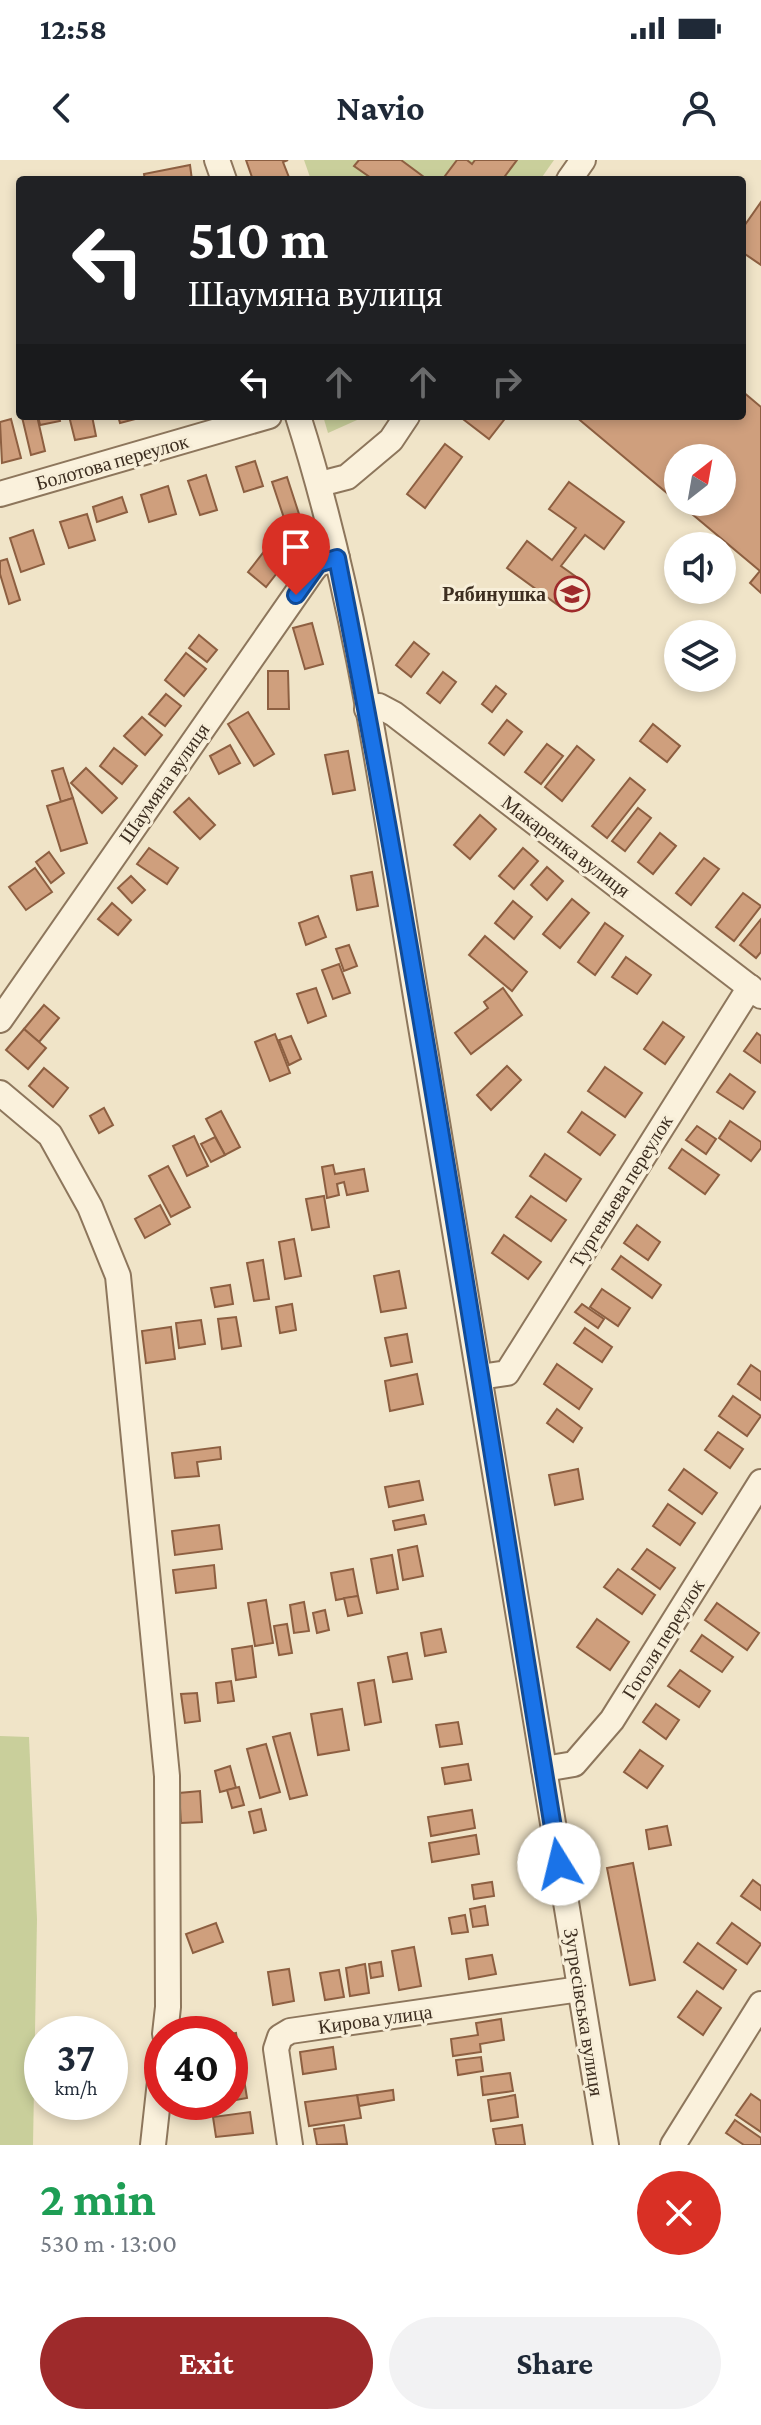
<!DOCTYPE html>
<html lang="en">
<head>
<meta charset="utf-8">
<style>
	body { margin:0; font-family:"Crimson Pro",serif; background:#f2f2f3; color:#1f2937; height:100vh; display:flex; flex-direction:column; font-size:30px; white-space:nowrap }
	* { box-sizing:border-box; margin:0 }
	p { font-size:26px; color:#747a83 }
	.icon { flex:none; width:44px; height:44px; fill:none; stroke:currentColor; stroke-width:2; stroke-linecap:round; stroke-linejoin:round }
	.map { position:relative; height:1985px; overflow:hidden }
	.sheet { display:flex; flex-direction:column; background:#fff; flex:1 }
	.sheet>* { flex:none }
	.hud { position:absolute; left:16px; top:16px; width:730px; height:244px; border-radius:8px; box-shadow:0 4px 12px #0003; background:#202124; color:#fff; overflow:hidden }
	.needle { width:52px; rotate:31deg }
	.buttons { position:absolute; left:664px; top:284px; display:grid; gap:16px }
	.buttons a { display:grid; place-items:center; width:72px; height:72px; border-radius:50%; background:#fff; box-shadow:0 4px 12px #0003; font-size:40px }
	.speed { position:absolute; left:24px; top:1856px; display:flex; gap:16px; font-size:40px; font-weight:700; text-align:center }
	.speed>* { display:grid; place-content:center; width:104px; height:104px; border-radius:50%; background:#fff; box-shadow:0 4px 12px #0003; line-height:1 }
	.speed small { font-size:20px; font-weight:400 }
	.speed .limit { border:12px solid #d22; background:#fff; color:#111 }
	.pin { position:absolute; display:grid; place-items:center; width:68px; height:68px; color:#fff; margin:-82px -34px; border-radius:50% 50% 50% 0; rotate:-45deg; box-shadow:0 0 8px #0007 }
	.pin .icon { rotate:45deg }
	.me { position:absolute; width:88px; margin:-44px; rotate:351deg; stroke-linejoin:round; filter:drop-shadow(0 0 6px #0008) }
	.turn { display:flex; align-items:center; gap:28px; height:168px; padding:0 40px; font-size:36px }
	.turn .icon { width:104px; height:104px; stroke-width:2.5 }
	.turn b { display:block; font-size:56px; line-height:68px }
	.lanes { display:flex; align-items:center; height:76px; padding:0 40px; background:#0003; justify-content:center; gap:40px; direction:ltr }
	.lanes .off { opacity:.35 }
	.round { display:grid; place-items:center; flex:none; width:84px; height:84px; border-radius:42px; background:#f2f2f3 }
	.overview { display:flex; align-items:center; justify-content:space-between; height:136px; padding:0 40px }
	h1 { font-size:48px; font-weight:700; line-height:60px; color:#1e9e55 }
	.button { display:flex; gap:16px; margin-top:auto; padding:16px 40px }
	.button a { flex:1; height:92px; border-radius:48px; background:#9e2a2b; color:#fff; font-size:32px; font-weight:700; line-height:92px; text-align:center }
	.button a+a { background:#f2f2f3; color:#1f2937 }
	.status { display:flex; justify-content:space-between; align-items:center; height:56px; padding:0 40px; background:#fff; direction:ltr }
	.status svg { height:22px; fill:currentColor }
	header { display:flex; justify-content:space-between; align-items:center; height:104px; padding:0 40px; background:#fff; font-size:36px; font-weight:700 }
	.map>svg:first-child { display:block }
	.green { fill:#c9cf9b }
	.building { fill:#cf9f7d; stroke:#8d5f41; stroke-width:2; fill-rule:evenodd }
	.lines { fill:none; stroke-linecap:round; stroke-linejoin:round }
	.minor-casing { stroke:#8d765c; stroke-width:28 }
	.minor { stroke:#faf1dc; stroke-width:24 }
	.route-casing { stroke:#114b97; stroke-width:20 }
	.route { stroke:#1a73e8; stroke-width:14 }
	.labels { text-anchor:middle; stroke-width:6; stroke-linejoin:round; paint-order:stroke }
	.street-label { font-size:20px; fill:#3d2e20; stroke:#f7eed8 }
	.poi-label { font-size:20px; font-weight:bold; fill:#3d2e20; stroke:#f7eed8; text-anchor:end }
</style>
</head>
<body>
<div class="status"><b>12:58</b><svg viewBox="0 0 49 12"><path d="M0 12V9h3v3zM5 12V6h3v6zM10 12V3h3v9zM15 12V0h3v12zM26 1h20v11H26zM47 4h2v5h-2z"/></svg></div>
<header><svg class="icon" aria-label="back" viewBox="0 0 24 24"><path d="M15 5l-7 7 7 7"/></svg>Navio<svg class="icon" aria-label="person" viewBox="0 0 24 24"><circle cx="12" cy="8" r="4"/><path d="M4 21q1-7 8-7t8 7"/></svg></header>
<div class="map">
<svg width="761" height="1985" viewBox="0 0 761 1985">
	<rect width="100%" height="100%" fill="#f0e4c8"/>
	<g class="green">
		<path d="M304,0H554L540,20H311Z"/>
		<path d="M323,256H366L328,273Z"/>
		<path d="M0,1576L29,1577L37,1759L33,1985H0Z"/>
	</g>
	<g class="building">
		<path d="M246,0H288L283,2L290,20H253Z"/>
		<path d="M359,0H401L428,20H374L354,6Z"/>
		<path d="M457,0H467L472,4L475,0H517L502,20H442Z"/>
		<path d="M190,5L192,20H145L144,14Z"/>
		<path d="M761,42V105L742,92V69Z"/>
		<path d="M742,231L761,247V433L750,423L760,411L575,256H742ZM678,298H722V342H678Z"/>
		<path d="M37,256L45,291L31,295L22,257Z"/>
		<path d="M38,256H59L60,261L40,265Z"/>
		<path d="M69,256H92L96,276L75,280Z"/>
		<path d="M118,256H143V257L120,263Z"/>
		<path d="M459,256H507L489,279Z"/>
		<path d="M11,259L21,298L2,303L0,262Z"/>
		<path d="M445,284L462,297L425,348L407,334Z"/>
		<path d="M255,301L263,326L244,332L236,307Z"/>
		<path d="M206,315L217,350L200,355L188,321Z"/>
		<path d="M287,317L299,354L284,358L272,322Z"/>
		<path d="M569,322L624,362L604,389L585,375L561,406L582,421L562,448L507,408L527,381L552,400L576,368L549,349Z"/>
		<path d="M168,326L176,354L149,362L141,335Z"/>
		<path d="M122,337L127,352L97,362L93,347Z"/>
		<path d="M87,354L95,380L69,388L60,362Z"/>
		<path d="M33,370L44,404L21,412L10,378Z"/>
		<path d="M266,389L284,404L266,427L248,412Z"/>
		<path d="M7,399L20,440L9,444L0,414V401Z"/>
		<path d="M312,463L323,504L305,509L293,468Z"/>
		<path d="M199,475L217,490L207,502L189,488Z"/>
		<path d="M414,482L429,494L411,517L396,505Z"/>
		<path d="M186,493L206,509L184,536L165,520Z"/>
		<path d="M268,511H288L289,549H268Z"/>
		<path d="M443,512L456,522L440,543L427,533Z"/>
		<path d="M496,526L506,534L492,552L482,544Z"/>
		<path d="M166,534L181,546L165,566L149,554Z"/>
		<path d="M248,552L274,594L254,606L228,564Z"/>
		<path d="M142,557L162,575L145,595L124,576Z"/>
		<path d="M507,560L522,572L504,595L489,583Z"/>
		<path d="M653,564L680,586L667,602L640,581Z"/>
		<path d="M547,584L563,596L541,624L525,612Z"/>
		<path d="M230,585L240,603L219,614L210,596Z"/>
		<path d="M577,586L594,600L562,641L545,627Z"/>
		<path d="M114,588L137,606L122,624L100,606Z"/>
		<path d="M348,591L355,630L333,634L325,595Z"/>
		<path d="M63,608L73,638L61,642L52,611Z"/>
		<path d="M86,608L117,638L102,653L71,623Z"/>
		<path d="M630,618L645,630L607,678L592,666Z"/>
		<path d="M73,638L87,683L61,691L47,646Z"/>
		<path d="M189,638L215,665L200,679L174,652Z"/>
		<path d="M638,648L651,658L625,691L612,681Z"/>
		<path d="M480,655L496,669L470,699L454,685Z"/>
		<path d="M660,673L676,686L653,714L638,702Z"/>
		<path d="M149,688L178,708L167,724L137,704Z"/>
		<path d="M523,688L538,701L514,729L499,716Z"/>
		<path d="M49,692L64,713L51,723L36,702Z"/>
		<path d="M704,698L719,709L691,745L676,733Z"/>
		<path d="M547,707L563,721L547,740L531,725Z"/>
		<path d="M35,708L52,732L26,750L9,727Z"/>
		<path d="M372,712L378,746L357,750L351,716Z"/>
		<path d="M131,716L145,730L132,743L118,728Z"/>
		<path d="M743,733L761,746L734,781L716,767Z"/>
		<path d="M572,739L589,753L560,788L543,774Z"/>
		<path d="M513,741L532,757L514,779L495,763Z"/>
		<path d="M112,743L131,760L118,775L98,759Z"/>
		<path d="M318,756L326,777L306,785L299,763Z"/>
		<path d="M761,759V792L756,798L740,785Z"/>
		<path d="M605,763L623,776L595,815L578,802Z"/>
		<path d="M485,776L527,812L512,831L469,795Z"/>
		<path d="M349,785L357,806L344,811L336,789Z"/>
		<path d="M626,797L651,815L637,834L612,817Z"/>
		<path d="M339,804L350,833L333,839L322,810Z"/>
		<path d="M316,828L326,856L308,863L297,834Z"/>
		<path d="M503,828L522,855L471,894L455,873L488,848L484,842Z"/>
		<path d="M44,845L59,858L39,882L24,869Z"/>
		<path d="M663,862L684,877L665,904L644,889Z"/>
		<path d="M24,869L46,888L28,909L6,890Z"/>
		<path d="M757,873L761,876V903L744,891Z"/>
		<path d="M275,874L290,913L270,921L255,882Z"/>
		<path d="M291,876L301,899L289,905L279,880Z"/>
		<path d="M507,906L521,920L491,950L477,935Z"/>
		<path d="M605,907L642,933L625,957L588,931Z"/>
		<path d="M44,908L68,928L53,947L29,926Z"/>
		<path d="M730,914L755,932L743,949L717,932Z"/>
		<path d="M104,948L113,965L99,973L90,956Z"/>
		<path d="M221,951L240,987L225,995L206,959Z"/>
		<path d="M582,952L615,975L600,995L568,972Z"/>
		<path d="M730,961L761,982V988L751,1001L719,978Z"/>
		<path d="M697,966L716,979L706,994L686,980Z"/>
		<path d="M194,976L208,1006L187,1016L173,986Z"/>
		<path d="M215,977L225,995L211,1002L201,984Z"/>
		<path d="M682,989L719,1015L705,1034L669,1008Z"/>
		<path d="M545,994L581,1019L566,1041L530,1016Z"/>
		<path d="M333,1005L335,1014L364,1009L368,1031L347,1035L344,1022L337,1024L339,1035L327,1038L322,1007Z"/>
		<path d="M168,1006L190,1047L171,1057L149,1016Z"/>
		<path d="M324,1036L329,1067L312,1070L306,1039Z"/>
		<path d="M531,1036L566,1060L551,1081L516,1057Z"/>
		<path d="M160,1045L170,1064L145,1078L135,1059Z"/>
		<path d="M637,1065L660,1082L648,1100L624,1083Z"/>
		<path d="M504,1075L541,1102L528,1119L492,1093Z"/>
		<path d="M294,1079L301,1116L285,1119L279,1082Z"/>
		<path d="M621,1096L661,1125L652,1138L612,1109Z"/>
		<path d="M263,1100L269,1139L254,1141L247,1103Z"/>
		<path d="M399,1111L406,1148L381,1152L374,1116Z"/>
		<path d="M230,1125L233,1144L215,1147L211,1128Z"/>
		<path d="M602,1129L630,1148L618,1166L590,1147Z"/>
		<path d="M292,1144L296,1170L280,1173L276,1147Z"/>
		<path d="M582,1144L604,1159L598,1168L575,1152Z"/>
		<path d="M236,1157L241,1186L222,1189L218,1159Z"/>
		<path d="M201,1160L205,1184L179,1188L176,1163Z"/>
		<path d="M171,1167L175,1199L146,1203L142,1171Z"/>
		<path d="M585,1168L612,1187L602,1202L574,1183Z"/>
		<path d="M407,1174L412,1202L391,1206L385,1178Z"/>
		<path d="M557,1204L592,1229L579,1249L544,1224Z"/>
		<path d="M751,1205L761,1212V1240L738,1224Z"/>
		<path d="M417,1214L423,1244L390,1251L385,1221Z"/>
		<path d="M733,1236L761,1256L747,1276L719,1256Z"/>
		<path d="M557,1249L582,1268L573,1282L547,1263Z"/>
		<path d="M718,1272L743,1289L730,1308L705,1290Z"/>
		<path d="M220,1287L221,1299L197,1302L199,1316L175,1318L172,1293Z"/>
		<path d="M578,1309L583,1339L555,1345L549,1315Z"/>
		<path d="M684,1309L717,1333L702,1354L669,1330Z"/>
		<path d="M419,1321L423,1340L389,1347L385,1327Z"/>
		<path d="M668,1344L695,1363L680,1385L653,1366Z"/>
		<path d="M424,1355L426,1364L395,1370L393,1361Z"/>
		<path d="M219,1365L222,1389L175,1395L172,1371Z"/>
		<path d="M417,1386L423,1416L403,1420L398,1390Z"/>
		<path d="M647,1389L675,1408L660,1429L632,1409Z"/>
		<path d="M392,1395L398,1429L377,1433L371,1399Z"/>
		<path d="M214,1405L216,1428L176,1433L173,1410Z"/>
		<path d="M353,1409L358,1436L336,1440L331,1413Z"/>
		<path d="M618,1409L655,1435L642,1454L604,1427Z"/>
		<path d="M358,1436L362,1453L348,1456L344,1438Z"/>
		<path d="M266,1440L273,1483L255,1486L248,1443Z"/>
		<path d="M304,1442L309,1471L294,1473L290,1445Z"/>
		<path d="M717,1443L759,1473L747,1490L705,1460Z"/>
		<path d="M325,1450L329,1470L317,1473L313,1453Z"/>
		<path d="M597,1459L629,1482L610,1510L577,1487Z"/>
		<path d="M287,1464L292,1493L279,1495L274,1466Z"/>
		<path d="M441,1469L446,1492L425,1496L421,1473Z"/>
		<path d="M702,1475L733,1497L722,1512L691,1491Z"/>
		<path d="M252,1486L256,1517L236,1520L232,1489Z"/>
		<path d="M407,1493L412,1519L393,1522L388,1497Z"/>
		<path d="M680,1510L710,1531L699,1547L668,1526Z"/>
		<path d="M374,1520L381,1562L365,1565L358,1523Z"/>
		<path d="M231,1521L234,1541L218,1543L216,1523Z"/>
		<path d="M197,1533L200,1561L185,1563L181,1534Z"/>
		<path d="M656,1544L679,1560L666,1579L643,1562Z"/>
		<path d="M342,1549L349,1590L318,1595L311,1554Z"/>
		<path d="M458,1562L462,1584L440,1587L436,1565Z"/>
		<path d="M290,1573L307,1635L290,1639L273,1577Z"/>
		<path d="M266,1584L280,1632L260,1638L247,1589Z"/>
		<path d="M640,1590L663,1606L647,1628L624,1612Z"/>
		<path d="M468,1604L471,1620L445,1624L442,1608Z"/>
		<path d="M230,1606L236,1628L220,1632L215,1611Z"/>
		<path d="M239,1627L244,1645L232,1648L227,1630Z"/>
		<path d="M200,1631L202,1662L181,1663L179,1633Z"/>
		<path d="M261,1649L266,1670L254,1673L249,1652Z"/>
		<path d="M472,1650L475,1668L431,1676L428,1657Z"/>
		<path d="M667,1666L671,1685L649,1689L646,1670Z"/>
		<path d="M476,1675L479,1694L432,1702L429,1683Z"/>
		<path d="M633,1703L655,1820L630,1825L607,1708Z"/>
		<path d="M753,1720L761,1726V1750L741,1736Z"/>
		<path d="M492,1722L494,1736L474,1739L472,1725Z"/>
		<path d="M485,1746L488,1765L473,1767L470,1749Z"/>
		<path d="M465,1755L468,1772L452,1774L449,1758Z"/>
		<path d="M216,1763L223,1782L193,1793L186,1774Z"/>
		<path d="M732,1763L761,1784L747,1804L717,1783Z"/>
		<path d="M698,1783L736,1810L723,1829L684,1802Z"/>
		<path d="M414,1787L421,1826L399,1830L392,1791Z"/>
		<path d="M492,1795L496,1814L469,1819L466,1799Z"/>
		<path d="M381,1802L383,1816L371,1818L369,1804Z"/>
		<path d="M365,1804L369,1833L350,1836L346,1808Z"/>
		<path d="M289,1809L294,1841L273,1845L268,1812Z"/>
		<path d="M339,1810L344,1837L325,1840L320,1813Z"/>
		<path d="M697,1831L721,1848L703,1875L678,1857Z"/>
		<path d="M501,1859L504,1880L480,1884L481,1892L453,1896L451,1879L478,1875L476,1863Z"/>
		<path d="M236,1873L240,1900L230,1901V1874Z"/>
		<path d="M333,1887L336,1909L303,1914L300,1892Z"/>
		<path d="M481,1897L483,1911L458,1915L456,1900Z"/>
		<path d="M242,1907L247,1938L230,1941V1909Z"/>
		<path d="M510,1913L513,1931L483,1935L481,1917Z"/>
		<path d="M393,1930L394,1940L359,1946L357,1935Z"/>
		<path d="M751,1934L761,1941V1972L736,1955Z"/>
		<path d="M357,1935L361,1958L309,1966L305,1942Z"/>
		<path d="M515,1935L518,1957L491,1961L488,1940Z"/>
		<path d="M250,1952L253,1973L216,1977L213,1957Z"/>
		<path d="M735,1960L761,1978V1985H744L726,1973Z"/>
		<path d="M344,1965L347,1984L317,1985L314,1969Z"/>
		<path d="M522,1965L525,1985H496L493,1969Z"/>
	</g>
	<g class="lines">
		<g class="minor-casing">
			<g id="minor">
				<path d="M217,0L224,20"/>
				<path d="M569,20L583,0"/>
				<path d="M298,256C364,463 389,683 426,896C488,1259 545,1622 606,1985"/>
				<path d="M320,324L347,317L391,280L407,256"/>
				<path d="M0,334L269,256"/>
				<path d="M367,549L379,546L394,554L761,836"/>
				<path d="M0,860L313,410L318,404L337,398"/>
				<path d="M0,933L50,975L90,1047L118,1116L167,1616L168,1847L165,1874"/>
				<path d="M480,1217L507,1213L750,827"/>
				<path d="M544,1609L574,1604L612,1560L761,1322"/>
				<path d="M153,1985L162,1903"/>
				<path d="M290,1985L276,1889L280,1877L290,1871L580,1829"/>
				<path d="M673,1985L761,1844"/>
			</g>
		</g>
		<use href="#minor" class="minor"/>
	</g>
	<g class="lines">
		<g class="route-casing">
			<path id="route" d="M296,435L318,404L337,398C423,831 487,1268 559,1704"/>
		</g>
		<use href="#route" class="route"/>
	</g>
	<defs>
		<g id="school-ring" transform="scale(1.8)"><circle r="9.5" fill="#f7eed8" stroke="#9e2a2b" stroke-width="1.5"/><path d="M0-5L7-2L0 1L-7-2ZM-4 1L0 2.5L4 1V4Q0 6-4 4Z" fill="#9e2a2b"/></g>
	</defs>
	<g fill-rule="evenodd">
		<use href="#school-ring" x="572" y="434"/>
	</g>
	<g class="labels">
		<g class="street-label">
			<text transform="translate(112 302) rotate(-16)" y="7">Болотова переулок</text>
			<text transform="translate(164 623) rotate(-55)" y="7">Шаумяна вулиця</text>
			<text transform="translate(566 686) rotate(37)" y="7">Макаренка вулиця</text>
			<text transform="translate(621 1031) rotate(-58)" y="7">Тургеньева переулок</text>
			<text transform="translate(663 1479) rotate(-58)" y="7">Гоголя переулок</text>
			<text transform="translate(584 1852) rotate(81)" y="7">Зугресівська вулиця</text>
			<text transform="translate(375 1859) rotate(-8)" y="7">Кирова улица</text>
		</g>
		<g class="poi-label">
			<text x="546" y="441">Рябинушка</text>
		</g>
	</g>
</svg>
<div class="buttons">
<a><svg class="needle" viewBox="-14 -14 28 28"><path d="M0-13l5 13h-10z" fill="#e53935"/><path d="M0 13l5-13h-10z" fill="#747a83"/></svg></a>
<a><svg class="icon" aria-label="sound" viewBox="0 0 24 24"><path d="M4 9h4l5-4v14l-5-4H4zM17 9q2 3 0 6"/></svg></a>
<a><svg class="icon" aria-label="layers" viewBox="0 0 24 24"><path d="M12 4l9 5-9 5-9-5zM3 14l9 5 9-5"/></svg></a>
</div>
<div class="speed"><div>37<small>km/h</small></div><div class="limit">40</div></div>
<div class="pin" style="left:296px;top:435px;background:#d93025"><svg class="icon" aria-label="arrive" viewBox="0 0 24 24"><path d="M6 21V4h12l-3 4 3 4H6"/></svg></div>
<svg class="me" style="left:559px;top:1704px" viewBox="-20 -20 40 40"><circle r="19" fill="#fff"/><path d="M0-13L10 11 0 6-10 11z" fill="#1a73e8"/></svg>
<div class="hud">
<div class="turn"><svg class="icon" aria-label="left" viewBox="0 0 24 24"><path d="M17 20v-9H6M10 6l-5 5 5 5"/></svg><div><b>510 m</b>Шаумяна вулиця</div></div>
<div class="lanes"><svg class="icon" aria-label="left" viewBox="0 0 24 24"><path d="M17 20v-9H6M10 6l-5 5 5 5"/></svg><svg class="icon off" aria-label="ahead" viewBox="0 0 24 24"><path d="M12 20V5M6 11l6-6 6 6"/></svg><svg class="icon off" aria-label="ahead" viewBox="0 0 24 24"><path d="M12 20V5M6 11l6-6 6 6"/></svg><svg class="icon off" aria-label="right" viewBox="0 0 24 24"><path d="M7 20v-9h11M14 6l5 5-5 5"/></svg></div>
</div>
</div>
<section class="sheet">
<div class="overview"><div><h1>2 min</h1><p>530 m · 13:00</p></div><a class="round" style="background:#d93025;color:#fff"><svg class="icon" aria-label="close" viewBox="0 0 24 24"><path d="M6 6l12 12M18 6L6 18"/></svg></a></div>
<div class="button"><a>Exit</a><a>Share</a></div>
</section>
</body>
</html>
